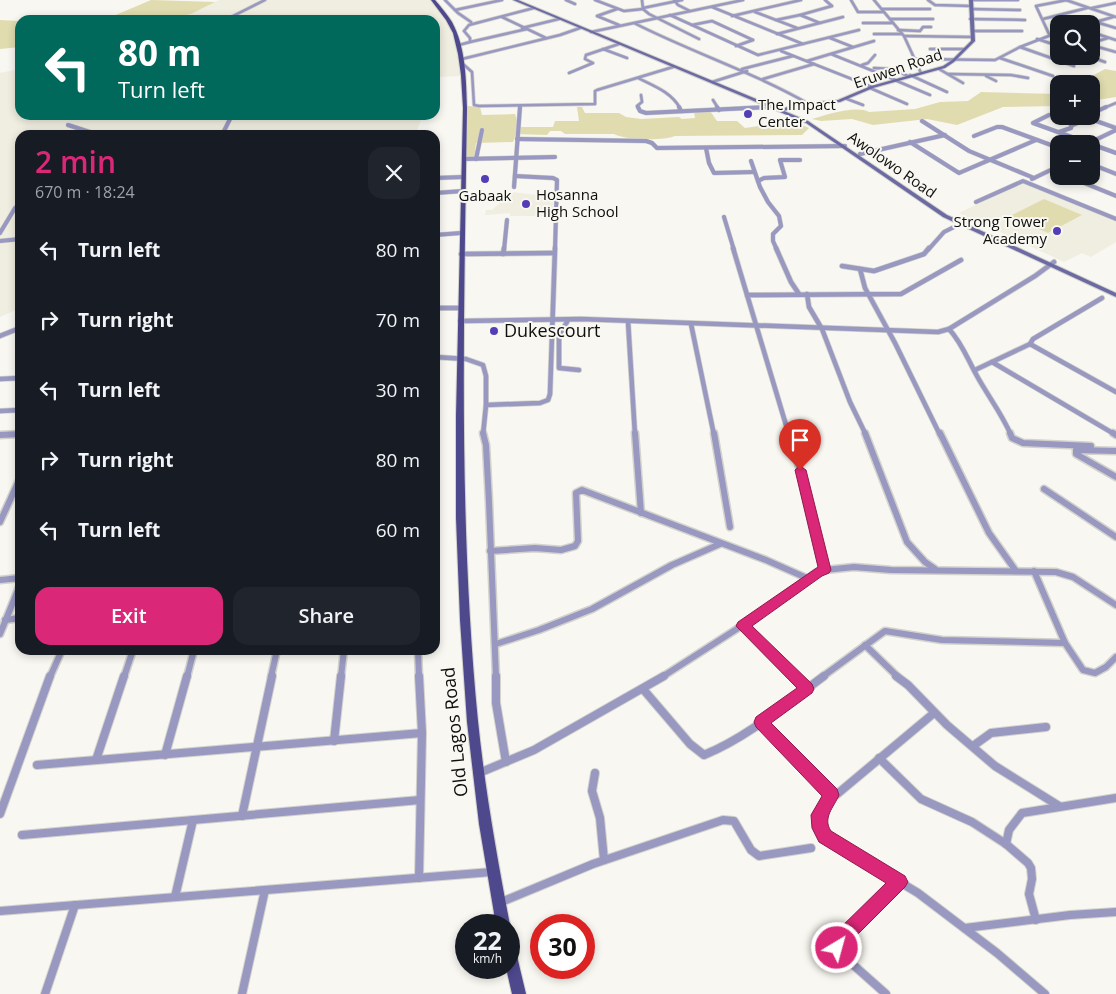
<!DOCTYPE html>
<html lang="en">
<head>
<meta charset="utf-8">
<style>
	body { margin:0; font-family:"Open Sans",sans-serif; background:#20242c; color:#f1f3f6; height:100vh; display:flex; flex-direction:column; font-size:19px; white-space:nowrap }
	* { box-sizing:border-box; margin:0 }
	p { font-size:16px; color:#9ea1a6 }
	.icon { flex:none; width:28px; height:28px; fill:none; stroke:currentColor; stroke-width:2; stroke-linecap:round; stroke-linejoin:round }
	.map { position:relative; flex:1; overflow:hidden }
	.drawer { position:absolute; left:15px; top:130px; width:425px; height:525px; display:flex; flex-direction:column; background:#171b24; border-radius:15px; box-shadow:0 2px 8px #0003 }
	.drawer>* { flex:none }
	.top-card { position:absolute; left:15px; top:15px; width:425px; height:105px; border-radius:15px; box-shadow:0 2px 8px #0003; background:#00695c; color:#fff; overflow:hidden }
	.fabs { position:absolute; left:1050px; top:15px; display:grid; gap:10px }
	.fabs a { display:grid; place-items:center; width:50px; height:50px; border-radius:10px; background:#171b24; box-shadow:0 2px 8px #0003; font-size:25px }
	.speed { position:absolute; left:455px; top:914px; display:flex; gap:10px; font-size:25px; font-weight:700; text-align:center }
	.speed>* { display:grid; place-content:center; width:65px; height:65px; border-radius:50%; background:#171b24; box-shadow:0 2px 8px #0003; line-height:1 }
	.speed small { font-size:12px; font-weight:400 }
	.speed .limit { border:8px solid #d22; background:#fff; color:#111 }
	.pin { position:absolute; display:grid; place-items:center; width:42px; height:42px; color:#fff; margin:-51px -21px; border-radius:50% 50% 50% 0; rotate:-45deg; box-shadow:0 0 5px #0007 }
	.pin .icon { rotate:45deg }
	.me { position:absolute; width:55px; margin:-28px; rotate:37deg; stroke-linejoin:round; filter:drop-shadow(0 0 4px #0008) }
	.turn { display:flex; align-items:center; gap:18px; height:105px; padding:0 20px; font-size:22px }
	.turn .icon { width:65px; height:65px; stroke-width:2.5 }
	.turn b { display:block; font-size:35px; line-height:42px }
	.round { display:grid; place-items:center; flex:none; width:52px; height:52px; border-radius:15px; background:#20242c }
	.summary { display:flex; align-items:center; justify-content:space-between; height:85px; padding:0 20px }
	h1 { font-size:30px; font-weight:600; line-height:38px; color:#db2777 }
	.cta { display:flex; gap:10px; margin-top:auto; padding:10px 20px }
	.cta a { flex:1; height:58px; border-radius:15px; background:#db2777; color:#fff; font-size:20px; font-weight:600; line-height:58px; text-align:center }
	.cta a+a { background:#20242c; color:#f1f3f6 }
	ul { padding:0; list-style:none }
	li { display:flex; align-items:center; gap:15px; height:70px; padding:0 20px }
	li div { flex:1 }
	li b { display:block; font-size:19px }
	li em { font-style:normal }
	.map>svg:first-child { display:block }
	.built { fill:#efeee0 }
	.green { fill:#e0dcb0 }
	.lines { fill:none; stroke-linecap:round; stroke-linejoin:round }
	.street-far4-casing { stroke:#d3d2cd; stroke-width:4 }
	.street-far3-casing { stroke:#d3d2cd; stroke-width:5 }
	.street-far2-casing { stroke:#d3d2cd; stroke-width:6 }
	.street-far1-casing { stroke:#d3d2cd; stroke-width:9 }
	.street-casing { stroke:#d3d2cd; stroke-width:10 }
	.secondary-casing { stroke:#d3d2cd; stroke-width:2 }
	.primary-casing { stroke:#d3d2cd; stroke-width:2 }
	.street-far4 { stroke:#9898c0; stroke-width:2.5 }
	.street-far3 { stroke:#9898c0; stroke-width:4 }
	.street-far2 { stroke:#9898c0; stroke-width:4.5 }
	.street-far1 { stroke:#9898c0; stroke-width:6 }
	.street { stroke:#9898c0; stroke-width:8 }
	.secondary { fill:#6c6aa3; fill-rule:evenodd }
	.primary { fill:#4e488d; fill-rule:evenodd }
	.route { fill:#db2777; stroke:#8e194d }
	.poi-dot { fill:#533eb6; stroke:#f8f7f1; stroke-width:2 }
	.labels { text-anchor:middle; stroke-width:4; stroke-linejoin:round; paint-order:stroke }
	.far-street-label { font-size:15px; fill:#0f0f0d; stroke:#f8f7f1 }
	.far-poi-label { font-size:15px; fill:#0f0f0d; stroke:#f8f7f1; text-anchor:start }
	.poi-label { font-size:18px; fill:#0f0f0d; stroke:#f8f7f1; text-anchor:start }
	.street-label { font-size:18px; fill:#0f0f0d; stroke:#f8f7f1 }
</style>
</head>
<body>
<div class="map">
<svg width="1116" height="994" viewBox="0 0 1116 994">
	<rect width="100%" height="100%" fill="#f8f7f1"/>
	<g class="built">
		<path d="M219,0H431L440,10L451,31L461,60L460,76L436,77L435,78V20H179Z"/>
		<path d="M20,69V115H423L415,135H20V308L0,317V73Z"/>
		<path d="M1023,182L1116,221V242L1091,257L1082,253L1064,262L959,213Z"/>
		<path d="M512,192L553,197V216H510V213L485,215L486,210H492Z"/>
	</g>
	<g class="green">
		<path d="M151,0L215,2L191,14L167,20H104Z"/>
		<path d="M0,20L20,21V47L0,49Z"/>
		<path d="M1105,69L1116,71V97L1091,101V84L1079,83Z"/>
		<path d="M981,92L1059,94V106L1003,107L957,125L927,119L873,125L852,119L821,121L812,119C826,115 856,105 869,112L915,109L940,102L968,101Z"/>
		<path d="M468,106L480,107L482,115L515,114L519,127H553L555,121H579L577,107H582L585,113H619L626,117L641,119L679,117L682,119L695,118L694,112L710,111L717,121H737L745,128L793,121L809,128L802,135L675,136C663,141 625,140 614,134H565L561,131H550L547,135L516,134L513,142L476,143L474,159L466,161Z"/>
		<path d="M1044,199L1082,215L1048,233L1010,216Z"/>
	</g>
	<g class="lines">
		<g class="street-far4-casing">
			<g id="street-far4">
				<path d="M445,0L458,13L471,22"/>
				<path d="M566,0L575,4"/>
				<path d="M595,0L624,11L643,9"/>
				<path d="M642,0L643,9L649,14L699,39"/>
				<path d="M674,0L678,5L690,11"/>
				<path d="M851,0L858,12H884"/>
				<path d="M874,0L904,36L921,73"/>
				<path d="M928,0L935,5L971,6"/>
				<path d="M971,0H1018"/>
				<path d="M1066,0L1116,17"/>
				<path d="M712,7L803,44"/>
				<path d="M643,8L682,0"/>
				<path d="M1092,8L1116,3"/>
				<path d="M617,9L597,16L619,25"/>
				<path d="M882,9H930"/>
				<path d="M971,9L1020,10"/>
				<path d="M455,10L502,0"/>
				<path d="M755,12L797,28"/>
				<path d="M670,15L758,55L859,30"/>
				<path d="M732,16L801,0"/>
				<path d="M502,17L546,38"/>
				<path d="M890,19H933"/>
				<path d="M970,19L1025,20"/>
				<path d="M1043,19L1087,8"/>
				<path d="M225,20L265,0"/>
				<path d="M776,20L800,15"/>
				<path d="M1096,22L1116,28"/>
				<path d="M634,23C691,52 753,72 809,104"/>
				<path d="M820,23L800,15L832,6L825,0"/>
				<path d="M863,23H893"/>
				<path d="M1089,24L1113,17"/>
				<path d="M692,25L712,21L753,40"/>
				<path d="M522,28L559,19"/>
				<path d="M898,30L920,31L923,27H931"/>
				<path d="M972,31H1022"/>
				<path d="M591,32L743,0"/>
				<path d="M1091,32L1116,40"/>
				<path d="M777,34L843,17"/>
				<path d="M874,34H902"/>
				<path d="M1049,34L1036,6L1067,0"/>
				<path d="M904,36L973,37"/>
				<path d="M830,38L853,47"/>
				<path d="M1037,39L1059,46"/>
				<path d="M470,42L527,29"/>
				<path d="M1091,43L1108,38"/>
				<path d="M459,45L470,42V38L464,31L469,25L534,8"/>
				<path d="M1091,45L1116,52"/>
				<path d="M736,46L753,40"/>
				<path d="M1020,47L1074,66"/>
				<path d="M603,49L627,58"/>
				<path d="M930,49H964"/>
				<path d="M781,51L872,87"/>
				<path d="M831,54L898,81"/>
				<path d="M1088,56L1105,62"/>
				<path d="M1000,58L1053,76"/>
				<path d="M462,59L560,35L580,28"/>
				<path d="M915,59L995,60L1020,47L1059,32"/>
				<path d="M807,61L874,41"/>
				<path d="M463,64L472,72L474,105L479,106L595,104V91L597,90L673,67"/>
				<path d="M862,65L868,63L875,55"/>
				<path d="M874,68L892,69L908,76"/>
				<path d="M742,69L793,56"/>
				<path d="M939,69L963,83"/>
				<path d="M569,73L593,63L585,59L586,55L619,44"/>
				<path d="M948,74L1011,75L1028,78"/>
				<path d="M910,75L947,92"/>
				<path d="M986,76L996,81"/>
				<path d="M638,78C654,86 671,92 680,108"/>
				<path d="M763,79L814,64"/>
				<path d="M897,81L930,95"/>
				<path d="M712,82L747,71"/>
				<path d="M870,88L907,104"/>
				<path d="M847,99L863,105"/>
				<path d="M713,100L718,108"/>
				<path d="M520,108V106"/>
				<path d="M638,108L637,106L642,102L641,95"/>
				<path d="M741,108L772,107"/>
				<path d="M1104,108L1116,103"/>
			</g>
		</g>
		<g class="street-far3-casing">
			<g id="street-far3">
				<path d="M638,107L640,111L646,113L768,107"/>
				<path d="M679,107L681,111"/>
				<path d="M717,107L719,110"/>
				<path d="M1091,114L1106,107"/>
				<path d="M1049,115L1033,123L1091,144"/>
				<path d="M1085,117L1116,128"/>
				<path d="M922,121L969,151L1034,178"/>
				<path d="M68,125L99,135"/>
				<path d="M1059,132L1071,128V126L1088,118L1086,116"/>
				<path d="M222,135L232,115"/>
				<path d="M974,136L997,127H1002L1059,148"/>
				<path d="M517,139L646,141L652,143L657,148L845,146"/>
				<path d="M910,142L959,173L1036,140"/>
				<path d="M1089,143L1116,130"/>
				<path d="M1091,144L1116,153"/>
				<path d="M706,148L709,163L714,173L754,172"/>
				<path d="M860,154L945,135"/>
				<path d="M464,159L555,157"/>
				<path d="M476,159L482,130"/>
				<path d="M751,161L760,187L768,202L779,216L781,226L773,234V241L777,250"/>
				<path d="M1091,164L1116,174"/>
				<path d="M515,176L553,178L557,180L555,250"/>
				<path d="M1067,176L1116,196"/>
				<path d="M435,178L463,177"/>
				<path d="M1032,179L1059,166"/>
				<path d="M758,181L764,178L785,177L780,160H800"/>
				<path d="M514,187L520,107"/>
				<path d="M435,193L463,191"/>
				<path d="M976,202L1023,181L1116,219"/>
				<path d="M724,217L734,250"/>
				<path d="M0,233L15,208L20,204"/>
				<path d="M435,235L461,233"/>
				<path d="M0,241L20,239"/>
				<path d="M504,250L507,220"/>
				<path d="M928,250L944,232L962,223"/>
			</g>
		</g>
		<g class="street-far2-casing">
			<g id="street-far2">
				<path d="M733,248L789,435"/>
				<path d="M776,248L791,282L799,294"/>
				<path d="M461,254L554,253"/>
				<path d="M503,254L504,248"/>
				<path d="M842,266L874,271L924,254L929,248"/>
				<path d="M860,269L865,288L895,343L940,435"/>
				<path d="M807,294L809,307L822,329L850,402L866,435"/>
				<path d="M747,295L901,294L961,260"/>
				<path d="M435,308H460"/>
				<path d="M568,320L559,336V368L579,370"/>
				<path d="M460,321L581,319L938,332L949,329L1035,276L1054,262"/>
				<path d="M628,321L635,435"/>
				<path d="M691,324L714,435"/>
				<path d="M949,329C962,343 968,360 977,376C988,396 1002,414 1011,435"/>
				<path d="M0,336L20,328"/>
				<path d="M1030,344L1033,339L1102,298"/>
				<path d="M435,357L466,359L483,365L486,376V405"/>
				<path d="M992,362L1116,435"/>
				<path d="M975,370L1030,344L1116,392"/>
				<path d="M0,379L20,378"/>
				<path d="M0,411L20,410"/>
				<path d="M5,435L20,434"/>
				<path d="M483,435L486,405L540,403L548,400L550,394L555,248"/>
			</g>
		</g>
		<g class="street-far1-casing">
			<g id="street-far1">
				<path d="M483,433L486,445L489,502L496,677"/>
				<path d="M635,433L641,513"/>
				<path d="M714,433L730,527"/>
				<path d="M789,433L805,487L825,569"/>
				<path d="M865,433L907,542L925,562L935,569"/>
				<path d="M940,433L989,533L1016,571"/>
				<path d="M1010,433L1012,438L1023,443L1091,446"/>
				<path d="M1113,433L1116,435"/>
				<path d="M0,435L20,434"/>
				<path d="M1116,451L1076,450V454L1116,477"/>
				<path d="M1044,489L1116,537"/>
				<path d="M0,522L20,478"/>
				<path d="M490,551L535,548L561,550L575,546L578,541L576,493L582,490L766,560L809,579"/>
				<path d="M1034,571L1065,643L1083,670L1095,673L1106,667L1116,657"/>
				<path d="M0,580L20,578"/>
				<path d="M5,620L20,618"/>
				<path d="M743,625L795,677"/>
				<path d="M0,634L20,585"/>
				<path d="M496,644L539,630L592,609L672,565L720,544"/>
				<path d="M865,645L898,677"/>
				<path d="M418,650L419,677"/>
				<path d="M50,677L62,650"/>
				<path d="M124,677L133,650"/>
				<path d="M187,677L194,650"/>
				<path d="M271,677L277,650"/>
				<path d="M341,677L344,650"/>
				<path d="M662,677L743,625L817,572L825,570L854,567L891,570L1056,572L1073,577L1116,605"/>
				<path d="M822,677L885,631L942,640L1065,643"/>
			</g>
		</g>
		<g class="street-casing">
			<g id="street">
				<path d="M496,676V703L506,762"/>
				<path d="M794,676L807,689"/>
				<path d="M896,676L908,685L947,725L995,766L1059,806"/>
				<path d="M643,689L690,744L704,755C748,737 786,704 824,676"/>
				<path d="M761,722L826,791L836,795L934,713"/>
				<path d="M334,741L341,676"/>
				<path d="M973,746L991,733L1046,727"/>
				<path d="M165,755L187,676"/>
				<path d="M879,758L921,799L972,822L1006,844L1028,863L1031,868L1032,879L1029,894L1036,920"/>
				<path d="M96,760L124,676"/>
				<path d="M37,765L422,733"/>
				<path d="M479,773L534,750L664,676"/>
				<path d="M595,773L592,791L600,818L604,860"/>
				<path d="M831,795L822,811L819,820L825,837L918,893L997,953L1045,994"/>
				<path d="M0,814L50,676"/>
				<path d="M242,816L272,676"/>
				<path d="M22,835L420,800"/>
				<path d="M1006,844L1009,830L1022,813L1116,798"/>
				<path d="M419,878L422,733L419,676"/>
				<path d="M175,897L193,820"/>
				<path d="M499,903L593,864L723,820L734,821L751,850L759,856L811,848"/>
				<path d="M0,911L492,872"/>
				<path d="M965,928L1070,915L1116,912"/>
				<path d="M45,994L75,905"/>
				<path d="M242,994L265,890"/>
				<path d="M886,994L841,954L837,947L838,942L899,882"/>
			</g>
		</g>
		<g class="secondary-casing">
			<path id="secondary" d="M513,0H518L780,109L804,103L838,100L871,86L943,66L952,60L971,41L969,0H973L975,41L954,62L945,68L873,88L840,102L804,105L784,111L808,121L947,215L1116,293V297L943,217L806,123Z"/>
		</g>
		<g class="primary-casing">
			<g id="primary">
				<path d="M431,0H435C441,7 447,14 452,22C466,48 466,79 467,108C464,312 458,518 478,721C485,790 497,857 510,925L509,927V925H496L479,824L467,722L460,620L456,518V416L463,108L461,75L458,54L453,33L446,20Z"/>
				<path d="M509,945L514,947L516,952L526,994H512L506,968H509Z"/>
			</g>
		</g>
		<use href="#street-far4" class="street-far4"/>
		<use href="#street-far3" class="street-far3"/>
		<use href="#street-far2" class="street-far2"/>
		<use href="#street-far1" class="street-far1"/>
		<use href="#street" class="street"/>
		<use href="#secondary" class="secondary"/>
		<use href="#primary" class="primary"/>
	</g>
	<path class="route" d="M800,466L806,470L831,570L829,573L822,576L752,626L812,684L814,689L812,693L771,723L837,789L839,795C834,807 822,818 831,831L905,876L908,882L905,887L846,946L843,954L837,956L831,954L828,948L832,936L886,883L819,842L812,828L811,815L822,796L756,727L754,722L756,717L797,688L736,626L738,622L818,567L795,470Z"/>
	<g class="poi-dot">
		<circle cx="748" cy="114" r="5"/>
		<circle cx="485" cy="179" r="5"/>
		<circle cx="526" cy="204" r="5"/>
		<circle cx="1057" cy="231" r="5"/>
		<circle cx="494" cy="331" r="5"/>
	</g>
	<g class="labels">
		<g class="far-street-label">
			<text transform="translate(898 69) rotate(-19)" y="5">Eruwen Road</text>
			<text transform="translate(892 165) rotate(35)" y="5">Awolowo Road</text>
		</g>
		<g class="far-poi-label">
			<text x="758" y="110">The Impact<tspan x="758" dy="17">Center</tspan></text>
			<text x="536" y="200">Hosanna<tspan x="536" dy="17">High School</tspan></text>
			<text x="485" y="201" text-anchor="middle">Gabaak</text>
			<text x="1047" y="227" text-anchor="end">Strong Tower<tspan x="1047" dy="17">Academy</tspan></text>
		</g>
		<g class="poi-label">
			<text x="504" y="337">Dukescourt</text>
		</g>
		<g class="street-label">
			<text transform="translate(455 732) rotate(-96)" y="6">Old Lagos Road</text>
		</g>
	</g>
</svg>
<div class="fabs">
<a><svg class="icon" aria-label="search" viewBox="0 0 24 24"><circle cx="10" cy="10" r="6"/><path d="M15 15l6 6"/></svg></a>
<a>+</a>
<a>−</a>
</div>
<div class="speed"><div>22<small>km/h</small></div><div class="limit">30</div></div>
<div class="pin" style="left:800px;top:470px;background:#d93025"><svg class="icon" aria-label="arrive" viewBox="0 0 24 24"><path d="M6 21V4h12l-3 4 3 4H6"/></svg></div>
<svg class="me" style="left:837px;top:948px" viewBox="-20 -20 40 40"><circle r="17" fill="#db2777" stroke="#fff" stroke-width="3"/><path d="M0-11L8 9 0 5-8 9z" fill="#fff"/></svg>
<div class="top-card">
<div class="turn"><svg class="icon" aria-label="left" viewBox="0 0 24 24"><path d="M17 20v-9H6M10 6l-5 5 5 5"/></svg><div><b>80 m</b>Turn left</div></div>
</div>
<section class="drawer">
<div class="summary"><div><h1>2 min</h1><p>670 m · 18:24</p></div><a class="round"><svg class="icon" aria-label="close" viewBox="0 0 24 24"><path d="M6 6l12 12M18 6L6 18"/></svg></a></div>
<ul>
<li><svg class="icon" aria-label="left" viewBox="0 0 24 24"><path d="M17 20v-9H6M10 6l-5 5 5 5"/></svg><div><b>Turn left</b></div><em>80 m</em></li>
<li><svg class="icon" aria-label="right" viewBox="0 0 24 24"><path d="M7 20v-9h11M14 6l5 5-5 5"/></svg><div><b>Turn right</b></div><em>70 m</em></li>
<li><svg class="icon" aria-label="left" viewBox="0 0 24 24"><path d="M17 20v-9H6M10 6l-5 5 5 5"/></svg><div><b>Turn left</b></div><em>30 m</em></li>
<li><svg class="icon" aria-label="right" viewBox="0 0 24 24"><path d="M7 20v-9h11M14 6l5 5-5 5"/></svg><div><b>Turn right</b></div><em>80 m</em></li>
<li><svg class="icon" aria-label="left" viewBox="0 0 24 24"><path d="M17 20v-9H6M10 6l-5 5 5 5"/></svg><div><b>Turn left</b></div><em>60 m</em></li>
</ul>
<div class="cta"><a>Exit</a><a>Share</a></div>
</section>
</div>
</body>
</html>
